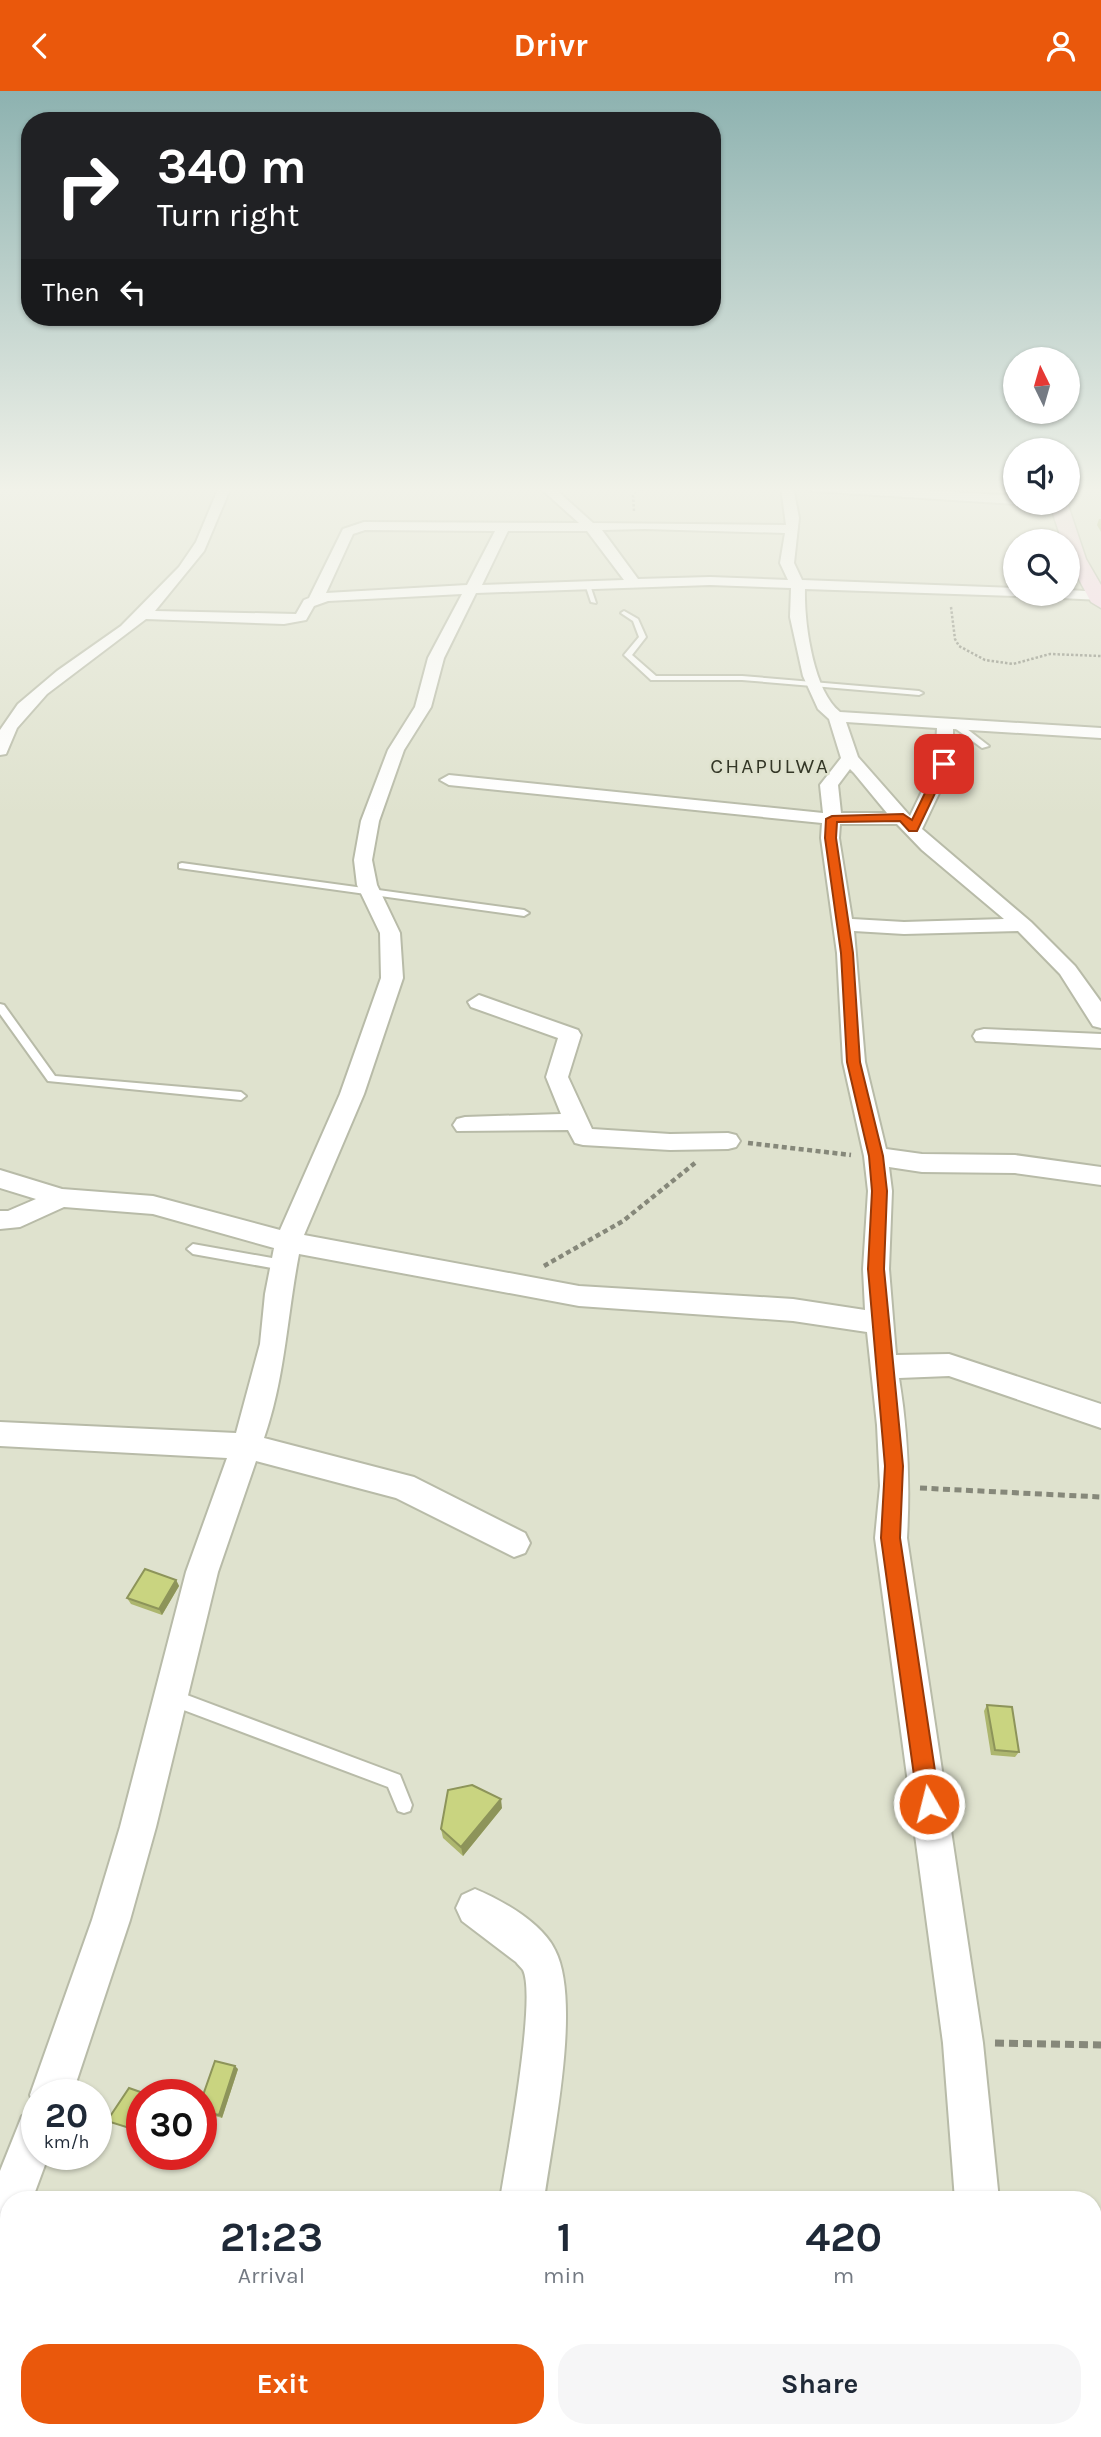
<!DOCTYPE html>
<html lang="en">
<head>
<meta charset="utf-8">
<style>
	body { margin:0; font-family:Karla,sans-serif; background:#f6f6f7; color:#1f2937; height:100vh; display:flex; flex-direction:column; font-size:26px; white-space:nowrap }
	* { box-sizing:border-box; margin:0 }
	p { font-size:23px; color:#747a83 }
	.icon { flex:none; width:38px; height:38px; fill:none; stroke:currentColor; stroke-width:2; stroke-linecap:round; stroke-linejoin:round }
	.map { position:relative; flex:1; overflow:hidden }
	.panel { position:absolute; left:0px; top:2100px; width:1102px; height:247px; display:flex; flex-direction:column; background:#fff; border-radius:28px 28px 0 0; box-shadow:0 2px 5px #0004 }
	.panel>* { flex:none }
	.top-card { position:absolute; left:21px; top:21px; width:700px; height:214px; border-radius:28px; box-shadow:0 2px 5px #0004; background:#202124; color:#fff; overflow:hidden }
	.needle { width:46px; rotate:355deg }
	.buttons { position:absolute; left:1003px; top:256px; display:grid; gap:14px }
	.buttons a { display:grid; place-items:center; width:77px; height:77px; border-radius:50%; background:#fff; box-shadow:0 2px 5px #0004; font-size:35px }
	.speed { position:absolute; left:21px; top:1988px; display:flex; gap:14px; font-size:35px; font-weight:700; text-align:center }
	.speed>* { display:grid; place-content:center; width:91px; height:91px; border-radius:50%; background:#fff; box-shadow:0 2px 5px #0004; line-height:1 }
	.speed small { font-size:18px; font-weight:400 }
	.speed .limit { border:10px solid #d22; background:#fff; color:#111 }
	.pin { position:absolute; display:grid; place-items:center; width:60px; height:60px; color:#fff; margin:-30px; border-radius:14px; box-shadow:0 4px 10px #0006 }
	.me { position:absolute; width:77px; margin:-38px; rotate:352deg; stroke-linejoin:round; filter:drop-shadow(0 0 5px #0008) }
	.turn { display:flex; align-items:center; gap:24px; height:147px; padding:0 21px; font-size:32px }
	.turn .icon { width:91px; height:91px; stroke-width:2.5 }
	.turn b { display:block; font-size:49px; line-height:60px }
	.then { display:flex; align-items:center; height:66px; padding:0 21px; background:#0003; gap:14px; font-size:26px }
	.eta { display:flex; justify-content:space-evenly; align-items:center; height:119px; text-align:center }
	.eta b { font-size:42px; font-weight:700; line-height:49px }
	.button { display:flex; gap:14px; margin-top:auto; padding:14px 21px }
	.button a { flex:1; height:80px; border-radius:28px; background:#ea580c; color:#fff; font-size:28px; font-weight:700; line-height:80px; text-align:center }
	.button a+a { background:#f6f6f7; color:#1f2937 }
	header { display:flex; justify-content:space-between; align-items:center; height:91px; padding:0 21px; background:#ea580c; color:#fff; font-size:32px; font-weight:700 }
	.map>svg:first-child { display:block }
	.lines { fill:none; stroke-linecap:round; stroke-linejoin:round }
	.lane-casing { stroke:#b8bba8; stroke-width:4 }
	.street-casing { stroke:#b8bba8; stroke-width:4 }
	.secondary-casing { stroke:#b8bba8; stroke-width:3 }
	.path-far3 { stroke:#86887a; stroke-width:2.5; stroke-dasharray:2.5 2; stroke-linecap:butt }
	.path-far2 { stroke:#86887a; stroke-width:4.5; stroke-dasharray:5 3.5; stroke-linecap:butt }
	.path-far1 { stroke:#86887a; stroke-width:5; stroke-dasharray:7 4.5; stroke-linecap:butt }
	.path { stroke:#86887a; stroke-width:7; stroke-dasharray:9 5; stroke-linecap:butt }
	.lane { fill:#fff; fill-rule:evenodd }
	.street { fill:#fff; fill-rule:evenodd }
	.secondary { fill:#fbdaec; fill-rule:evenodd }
	.wall { fill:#adb66e }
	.shaded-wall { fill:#8d945a }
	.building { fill:#c9d480; stroke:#8d945a; stroke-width:2 }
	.route { fill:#ea580c; stroke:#983908; stroke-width:2 }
	.labels { text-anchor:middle; stroke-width:5; stroke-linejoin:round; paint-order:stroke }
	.far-quarter-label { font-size:21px; letter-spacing:2px; fill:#343727; stroke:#dfe2ce }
</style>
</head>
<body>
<header><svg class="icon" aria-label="back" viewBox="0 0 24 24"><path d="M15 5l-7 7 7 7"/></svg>Drivr<svg class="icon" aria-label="person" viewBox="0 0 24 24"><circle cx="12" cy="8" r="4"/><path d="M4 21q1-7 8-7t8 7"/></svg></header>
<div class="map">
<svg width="1101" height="2346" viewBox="0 0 1101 2346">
	<rect width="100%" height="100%" fill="#dfe2ce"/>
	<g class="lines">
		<g class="lane-casing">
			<g id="lane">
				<path d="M585,493L590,494L596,512L591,511Z"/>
				<path d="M624,520L638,528L646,546L632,564L656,585H742L919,600L923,602L919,604L742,589H651L624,564L639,546L633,530L621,522Z"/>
				<path d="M952,631H958L989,655L982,657L952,635Z"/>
				<path d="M182,772L524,819L529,822L524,825L179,777V773Z"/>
				<path d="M0,913L4,914L55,985L241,1001L246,1005L241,1009L48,990L0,923Z"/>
				<path d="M193,1153L283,1169L289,1174L283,1179L193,1163L187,1158Z"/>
				<path d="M171,1598L400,1684L412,1714L410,1720L404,1722L398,1720L388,1696L165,1612L163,1606L165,1600Z"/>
			</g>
		</g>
		<g class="street-casing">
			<g id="street">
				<path d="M219,396H231L204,460L155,520L296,523L304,509L309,507L343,438L364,431L579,432L539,396H553L593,432L786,434L781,396H793L799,427L794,472L802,489L1015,497V502H1021L1015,505L805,498C804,531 813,600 840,621L1101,637V647L953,638V673L922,738L1031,831L1075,875L1101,911V937L1093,935L1060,883L1018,840L904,843L854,840L865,971L886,1058L922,1063L1015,1064L1101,1076V1094L1015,1082L922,1081L889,1076L892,1100L889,1178L896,1264L949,1263L1101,1313V1337L949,1285L899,1287C908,1341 910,1392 907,1447L983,1952L999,2109H955L943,1952L875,1447L880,1395L877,1334L867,1241L793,1230L579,1215L299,1163C287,1225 285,1287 264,1347L414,1386L525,1442L530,1452L525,1462L514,1466L396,1407L256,1370L218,1481L156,1736L130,1829L72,2004H37L36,2019L30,2004L92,1829L120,1736L186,1481L227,1367L0,1355V1331L236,1342L260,1253L265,1203L274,1157L153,1123L64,1116L20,1136L0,1138V1120H8L36,1108L0,1097V1079L62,1098L153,1105L280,1139L340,1003L381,887L380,842L357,794L354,769L361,730L388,659L415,616L428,567L462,503L328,510L314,515L306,529L284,533L146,528L47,603L17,637L6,663L0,664V639L18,613L57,580L121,535L179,476L196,451ZM645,438L785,442L780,472L788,489L710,486L638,488L602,439ZM365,439L495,440L467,494L326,502L353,443ZM508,440H587L624,489L482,494ZM710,494L791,497L790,526L803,585L818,618L829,628L841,667L820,694L823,722L449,684L440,689L449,694L822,732L821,747L837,862L843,971L864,1065L868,1100L863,1178L865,1219L793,1208L579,1195L304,1144L364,1003L403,887L400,842L377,794L372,769L379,730L404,659L431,616L444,567L476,502ZM846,631L937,637L935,673L910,725L858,666ZM850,678L854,682L887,722H841L838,694ZM840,733H897L922,759L1004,828L904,831L852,828L839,747Z"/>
				<path d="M806,396H876L1015,405V411H1020L1015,413L812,400Z"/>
				<path d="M1068,499L1101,501V509L1040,506L1033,502H1068Z"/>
				<path d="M479,904L578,939L581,944L568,986L592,1038L670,1043L728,1042L736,1044L740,1050L736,1056L728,1058L670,1059L583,1054L575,1052L568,1039L457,1040L453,1034L457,1028L465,1026L561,1023L546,986L558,947L471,916L468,911Z"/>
				<path d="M984,938L1101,943V957L976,950L973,945L976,940Z"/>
				<path d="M475,1798C502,1809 542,1832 555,1859C582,1911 552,2049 544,2109H500C506,2070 537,1907 523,1879C521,1876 518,1874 516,1871L462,1830L456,1817L462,1804Z"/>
				<path d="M37,2019V2063H49L32,2109H9V2152L0,2156V2080L22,2025Z"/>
				<path d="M0,2185L9,2186V2232L0,2231Z"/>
				<path d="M994,2338H1042L1044,2346H996Z"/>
			</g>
		</g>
		<g class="secondary-casing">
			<path id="secondary" d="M1049,411H1067L1086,468L1101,494V517L1091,511L1068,468V450H1062Z"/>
		</g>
		<g class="path-far3">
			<path d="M637,399L683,396"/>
			<path d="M634,420L633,404L637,399"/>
			<path d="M951,516L955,548L959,555L985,569L1013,573L1050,563L1101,565"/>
		</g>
		<g class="path-far2">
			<path d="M748,1052L851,1064"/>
			<path d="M544,1175L623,1130L695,1072"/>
		</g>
		<path class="path-far1" d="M920,1397L1101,1406"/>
		<g class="path">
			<path d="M995,1952L1101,1954"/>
			<path d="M1094,2322L1101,2323"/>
		</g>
		<use href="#lane" class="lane"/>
		<use href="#street" class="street"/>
		<use href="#secondary" class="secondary"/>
	</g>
	<g class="wall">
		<path d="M1099,428H1101V441L1097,434Z"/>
		<path d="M176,1489L179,1495L162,1524L131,1513L127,1507Z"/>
		<path d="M987,1614L1019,1661L1015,1666L991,1664L984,1620Z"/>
		<path d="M502,1717L463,1765L443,1747L441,1738Z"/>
		<path d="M238,1978L222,2027L201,2021V2010Z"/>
		<path d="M820,2338H850L851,2346H821Z"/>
		<path d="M913,2338H978L979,2346H914Z"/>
	</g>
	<g class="shaded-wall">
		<path d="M176,1489L179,1495L162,1524L159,1518Z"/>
		<path d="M501,1708L502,1717L463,1765L461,1756Z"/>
		<path d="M235,1975L238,1978L222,2027L219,2024Z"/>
	</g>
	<g class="building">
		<path d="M145,1478L176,1489L159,1518L127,1507Z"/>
		<path d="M987,1614L1012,1616L1019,1661L995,1659Z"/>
		<path d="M472,1694L501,1708L461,1756L441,1738L448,1699Z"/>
		<path d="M215,1970L235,1975L219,2024L201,2020V2010Z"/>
		<path d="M129,1997L149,2004H142V2041L107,2030Z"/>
		<path d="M825,2338H850L851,2346H827Z"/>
		<path d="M921,2338H978L979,2346H921Z"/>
	</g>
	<linearGradient id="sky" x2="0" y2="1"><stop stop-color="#8db2b0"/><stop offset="0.55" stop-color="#f1f2e9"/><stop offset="1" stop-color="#f1f2e9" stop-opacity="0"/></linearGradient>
	<rect width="1101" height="725" fill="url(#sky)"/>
	<path class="route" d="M944,670L949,673L917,740H909L900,730L837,731L836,747L853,862L860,971L883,1065L887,1100L884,1178L903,1375L900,1447L940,1713L937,1720L929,1724L922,1720L918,1713L881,1447L885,1375L868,1178L872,1100L869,1065L847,971L841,862L825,747L826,728L832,725L903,723L912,729L939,673Z"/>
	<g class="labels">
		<g class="far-quarter-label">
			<text x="770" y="682">CHAPULWA</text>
		</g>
	</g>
</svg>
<div class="buttons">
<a><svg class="needle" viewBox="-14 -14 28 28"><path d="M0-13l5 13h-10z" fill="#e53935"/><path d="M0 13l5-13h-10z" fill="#747a83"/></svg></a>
<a><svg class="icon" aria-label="sound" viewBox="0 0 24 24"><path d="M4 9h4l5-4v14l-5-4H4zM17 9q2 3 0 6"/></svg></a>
<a><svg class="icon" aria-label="search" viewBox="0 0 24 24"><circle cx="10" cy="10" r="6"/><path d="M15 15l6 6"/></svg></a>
</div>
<div class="speed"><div>20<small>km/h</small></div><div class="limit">30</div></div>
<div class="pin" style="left:944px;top:673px;background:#d93025"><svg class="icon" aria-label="arrive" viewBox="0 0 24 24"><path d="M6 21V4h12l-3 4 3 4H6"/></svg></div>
<svg class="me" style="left:929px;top:1713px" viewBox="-20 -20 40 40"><circle r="17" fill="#ea580c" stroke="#fff" stroke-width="3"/><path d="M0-11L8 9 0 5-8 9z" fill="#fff"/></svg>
<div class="top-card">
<div class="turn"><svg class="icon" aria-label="right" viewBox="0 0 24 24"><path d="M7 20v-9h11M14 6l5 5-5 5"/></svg><div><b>340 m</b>Turn right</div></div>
<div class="then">Then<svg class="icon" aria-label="left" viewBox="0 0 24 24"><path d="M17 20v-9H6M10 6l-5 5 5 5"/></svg></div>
</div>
<section class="panel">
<div class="eta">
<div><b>21:23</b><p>Arrival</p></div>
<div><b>1</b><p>min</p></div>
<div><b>420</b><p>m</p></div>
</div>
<div class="button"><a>Exit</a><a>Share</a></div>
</section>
</div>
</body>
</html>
